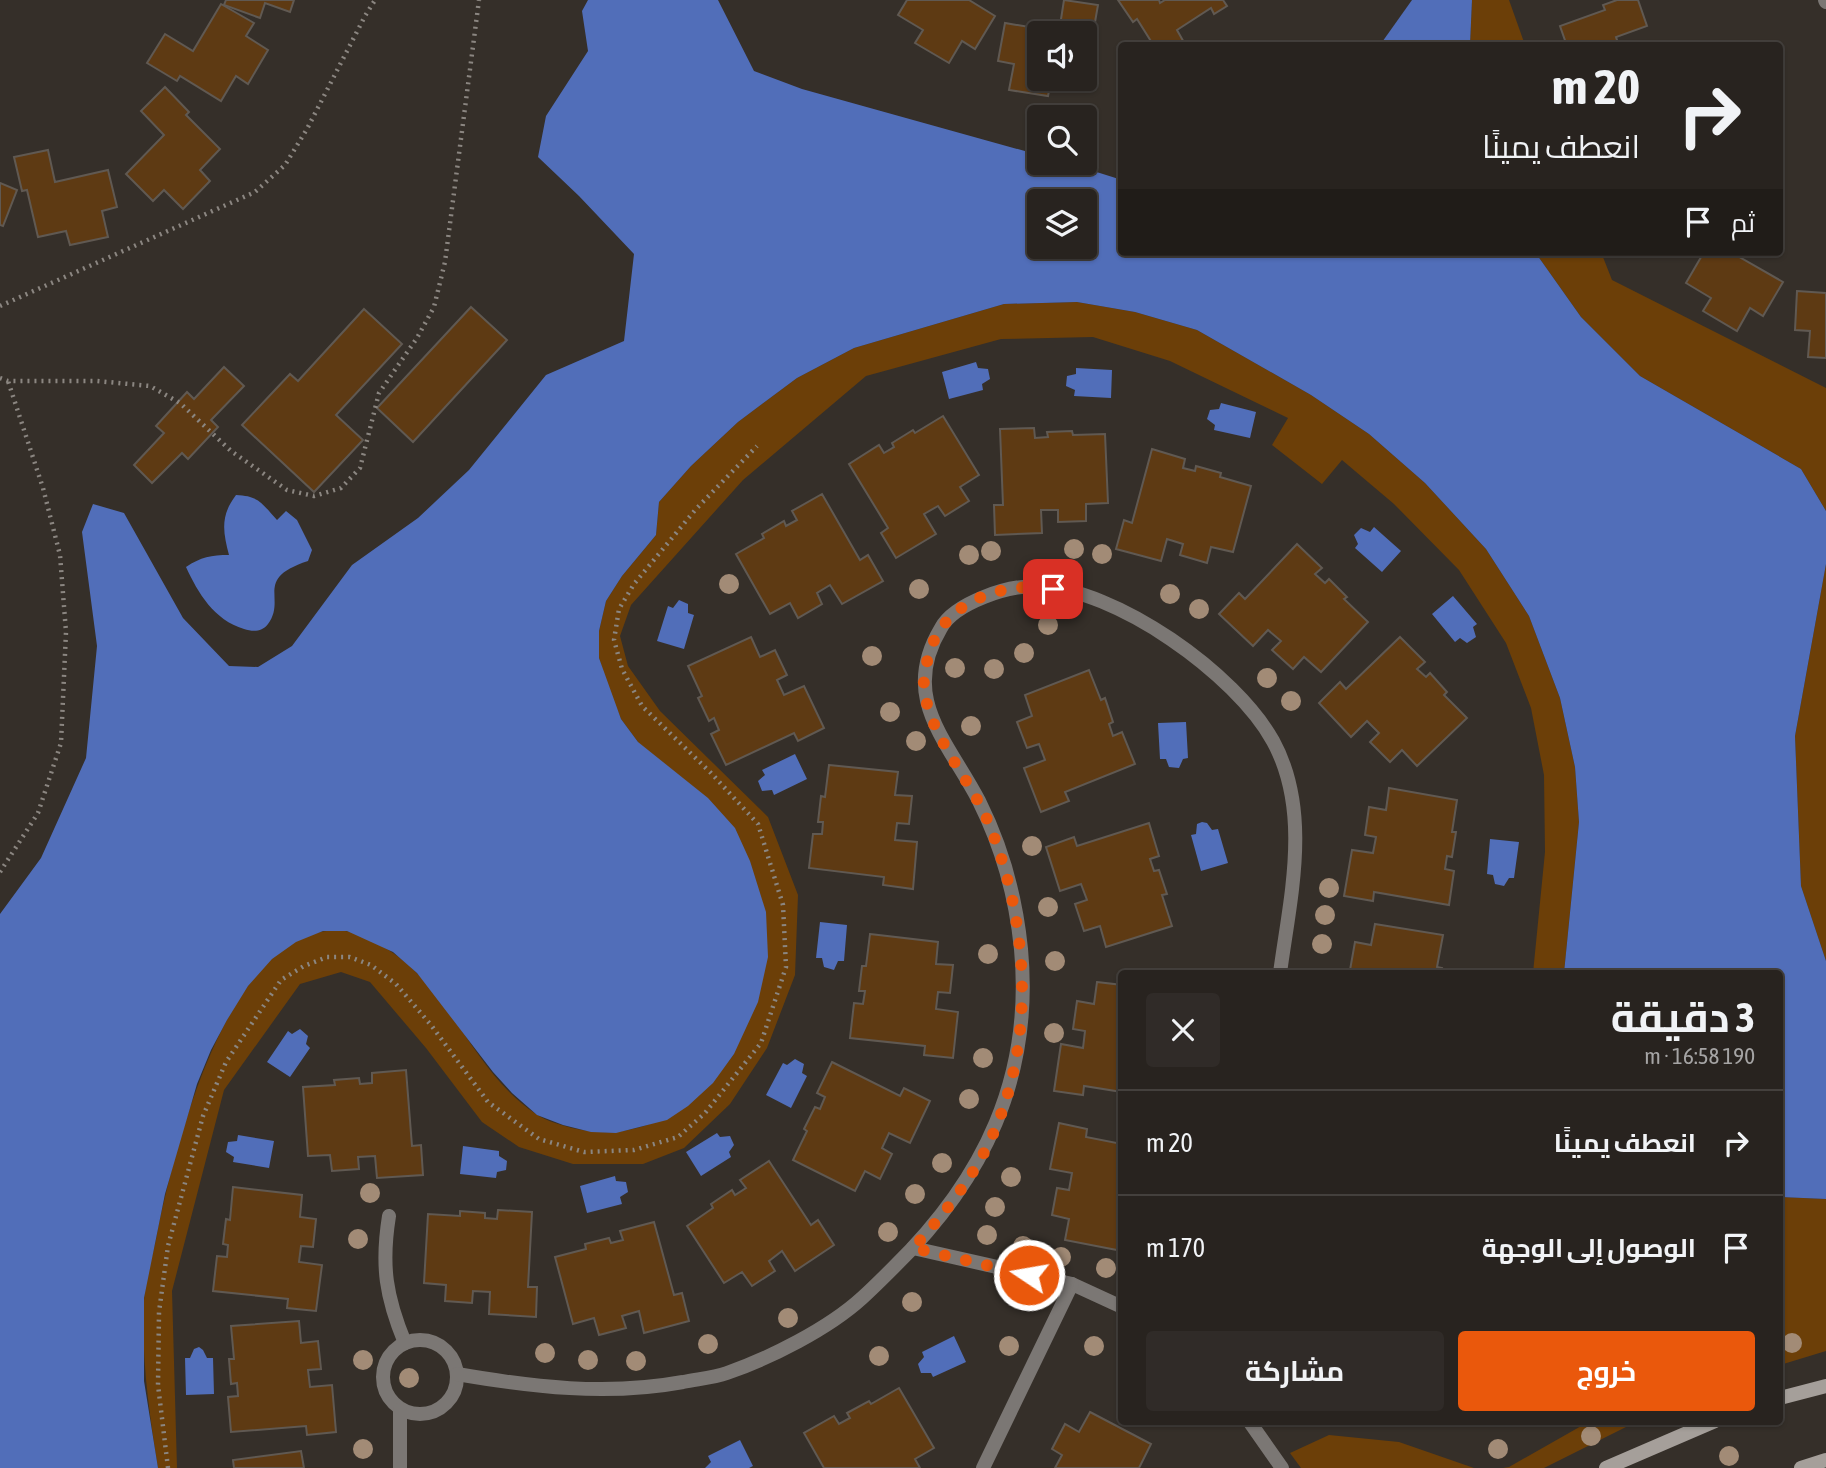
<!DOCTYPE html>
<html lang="ar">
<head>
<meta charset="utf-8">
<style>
	body { margin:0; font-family:"Asap Condensed",Cairo,sans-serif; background:#302b28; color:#f1f3f6; direction:rtl; height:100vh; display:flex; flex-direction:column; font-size:26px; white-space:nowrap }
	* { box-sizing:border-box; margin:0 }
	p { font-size:23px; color:#a5a4a4 }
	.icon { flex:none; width:38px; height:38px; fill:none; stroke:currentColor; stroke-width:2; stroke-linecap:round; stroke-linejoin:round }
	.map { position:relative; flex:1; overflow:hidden; direction:ltr }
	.drawer { position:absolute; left:1118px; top:970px; width:665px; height:455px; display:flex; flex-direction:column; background:#28231f; border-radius:7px; box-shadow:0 2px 5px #0004,0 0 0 2px #44403d; direction:rtl }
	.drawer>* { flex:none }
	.hud { position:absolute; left:1118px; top:42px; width:665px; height:214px; border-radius:7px; box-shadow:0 2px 5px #0004,0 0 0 2px #44403d; direction:rtl; background:#28231f; color:#f1f3f6; overflow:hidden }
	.fabs { position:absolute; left:1027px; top:21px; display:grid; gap:14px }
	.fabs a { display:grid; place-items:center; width:70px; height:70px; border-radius:7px; background:#28231f; box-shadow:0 2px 5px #0004,0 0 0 2px #44403d; font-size:35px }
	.pin { position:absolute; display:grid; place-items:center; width:60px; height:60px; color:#fff; margin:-30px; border-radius:14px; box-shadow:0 4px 10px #0006 }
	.me { position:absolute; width:77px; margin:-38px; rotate:282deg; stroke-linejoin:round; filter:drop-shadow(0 0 5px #0008) }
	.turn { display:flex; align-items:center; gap:24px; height:147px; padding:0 28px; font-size:32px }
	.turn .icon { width:91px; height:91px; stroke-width:2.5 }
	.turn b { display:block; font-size:49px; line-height:60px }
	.then { display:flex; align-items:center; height:66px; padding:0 28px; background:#0003; gap:14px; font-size:26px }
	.round { display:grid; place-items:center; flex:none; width:74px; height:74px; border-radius:7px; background:#302b28 }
	.head { display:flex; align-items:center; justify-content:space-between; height:119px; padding:0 28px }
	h1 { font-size:42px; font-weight:700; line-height:52px }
	.button { display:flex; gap:14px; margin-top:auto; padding:14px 28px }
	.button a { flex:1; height:80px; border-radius:7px; background:#ea580c; color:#fff; font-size:28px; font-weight:700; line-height:80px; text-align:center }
	.button a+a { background:#302b28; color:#f1f3f6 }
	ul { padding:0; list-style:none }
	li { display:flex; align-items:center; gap:21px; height:105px; padding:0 28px; border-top:2px solid #44403d }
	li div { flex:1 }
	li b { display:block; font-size:26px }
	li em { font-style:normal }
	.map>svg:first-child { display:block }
	.green { fill:#6c3f08 }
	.water { fill:#516eb9; fill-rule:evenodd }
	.building { fill:#5e3a13; stroke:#605952; stroke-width:2 }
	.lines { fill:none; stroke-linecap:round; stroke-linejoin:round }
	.path { stroke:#8b8681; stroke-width:4.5; stroke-dasharray:2 5; stroke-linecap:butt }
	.street { stroke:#7b7774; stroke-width:14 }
	.secondary { stroke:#a59f9a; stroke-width:14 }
	.tree { fill:#a28b76 }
	.route { stroke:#ea580c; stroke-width:12; stroke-dasharray:0 21.6 }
</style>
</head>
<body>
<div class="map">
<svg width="1826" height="1468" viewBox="0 0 1826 1468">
	<rect width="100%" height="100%" fill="#352f29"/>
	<g class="green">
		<path d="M1472,0H1509L1525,45H1470Z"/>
		<path d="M1535,252H1601L1612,280L1826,388V511L1801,469L1640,376L1581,317Z"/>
		<path d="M1077,302L1135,312L1197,330L1311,395L1369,434L1425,483L1486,549L1529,616L1560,698L1575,767L1579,822L1564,973H1533L1545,852L1544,775L1531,708L1506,643L1459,570L1394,504L1342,460L1322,484L1272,445L1288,418L1170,361L1093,337L1001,339L866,376L743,480L631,605L620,636L628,666L660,711L768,817L798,895L795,975L767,1048L730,1104L684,1148L643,1164H573L519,1147L482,1122L426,1048L370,982L341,972L300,984L224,1090L172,1291L177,1468H158C149,1412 141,1357 144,1300C145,1279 153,1256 157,1234C174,1151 229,918 345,931C355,932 367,938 376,943C449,979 469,1070 536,1114C546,1121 561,1125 572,1128C591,1132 609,1134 628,1130C678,1120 705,1093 734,1054L638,742L621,719L609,690L599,658V631L606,601L622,576L656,535L659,502L691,466L738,422L797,378L854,348L1004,304Z"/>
		<path d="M1826,564V961L1801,886L1795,736Z"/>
		<path d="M1780,1197L1826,1199V1351L1780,1365Z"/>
		<path d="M1590,1421H1638L1544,1468H1503L1509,1467Z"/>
		<path d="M1329,1435L1399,1442L1474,1468H1301L1290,1453Z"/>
	</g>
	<g class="water">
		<path d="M588,0H718L754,71L802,89L1039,155L1040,163H1068L1122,180V252H1535L1581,317L1640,376L1801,469L1826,511V564L1795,736L1801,886L1826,961V1199L1780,1197V973H1564L1579,822L1575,767L1560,698L1529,616L1486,549L1425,483L1369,434L1311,395L1197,330L1135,312L1077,302L1004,304L854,348L797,378L738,422L691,466L659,502L656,535L622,576L606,601L599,631V658L621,719L638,742L708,798L735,828L750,861L766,912L768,957L758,1002L734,1054L713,1083L688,1106L667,1120L616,1133L591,1132L563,1125L537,1115L512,1093L493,1072L417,973L393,952L347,931H323L296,942L272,959L248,986L227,1020L211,1050L197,1084L165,1194L144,1298V1381L158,1468H0V914L41,858L86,758L97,646L82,532L93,504L124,513L183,618L229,666L258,667L292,646L352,565L418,518L469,470L546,375L624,341L634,254L579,196L538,157L546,116L588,51L582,11ZM1040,201H1085V247H1040Z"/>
		<path d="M1412,0H1472L1470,45H1380Z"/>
		<path d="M976,362L978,368L988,369L990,379L982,384L983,390L949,399L942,372Z"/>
		<path d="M1076,368L1112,370L1111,398L1074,396L1075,390L1066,386L1067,376L1076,374Z"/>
		<path d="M1221,403L1256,412L1250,438L1214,430L1215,425L1207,419L1210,410L1219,409Z"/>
		<path d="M236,495C260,496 262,504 277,520L286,511L297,520L312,550L308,561C253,579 287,598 268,624C262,632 253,632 244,629C214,620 198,593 186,567C201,557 211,555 229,555C223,532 220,516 236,495Z"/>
		<path d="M1374,527L1401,551L1382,572L1355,548L1358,544L1354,535L1361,528L1370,532Z"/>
		<path d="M1453,596L1477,624L1473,627L1476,637L1467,643L1460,638L1455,642L1432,614Z"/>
		<path d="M679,600L688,604V613L694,615L684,649L657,641L668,606L673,608Z"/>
		<path d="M1186,722L1188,758L1183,759L1179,768L1169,767L1166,759H1160L1158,723Z"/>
		<path d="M795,754L807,779L774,795L772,790L762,791L758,781L765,775L762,770Z"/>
		<path d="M1202,822L1207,823L1212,830L1218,829L1228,863L1201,871L1191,835L1196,834L1197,824Z"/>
		<path d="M1490,839L1519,842L1514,878H1509L1504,886L1495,884L1493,875L1487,874Z"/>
		<path d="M820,922L847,925L844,961H838L834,970L824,967L822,958H816Z"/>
		<path d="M300,1029L308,1036L306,1044L310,1048L290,1077L267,1062L288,1031L292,1034Z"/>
		<path d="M795,1059L804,1064L802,1073L807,1076L791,1108L766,1095L783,1063L787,1065Z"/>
		<path d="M717,1133L720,1137L730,1136L734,1145L729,1152L731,1157L701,1176L686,1152Z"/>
		<path d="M238,1135L274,1141L269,1168L233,1162L234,1157L226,1152L228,1142L237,1141Z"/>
		<path d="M463,1146L499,1151V1156L507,1161L506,1170L497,1172L496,1178L460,1174Z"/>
		<path d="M615,1176L616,1181L626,1182L628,1192L620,1197L622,1204L587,1213L580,1186Z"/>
		<path d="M954,1336L966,1362L933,1377L931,1373H921L918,1364L924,1357L922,1352Z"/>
		<path d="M199,1347L203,1350L207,1358H213L214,1394L186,1395L185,1358H190L194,1349Z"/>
		<path d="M740,1440L753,1466L749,1468H705L711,1462L708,1456Z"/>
	</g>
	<g class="building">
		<path d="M226,0H294L290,12L265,3L260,18L224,5Z"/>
		<path d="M907,0H969L995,16L975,49L962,41L949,63L915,43L923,30L898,15Z"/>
		<path d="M1064,0L1098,5L1092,39L1086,38L1085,47V33H1040V79H1080L1079,86L1051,81L1048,96L1009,90L1014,64L998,61L1005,23L1059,32Z"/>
		<path d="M1118,0H1159L1160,3L1165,0H1223L1227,6L1214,14L1211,8L1177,30L1186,46H1154L1137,19L1133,22Z"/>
		<path d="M1617,0H1638L1647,26L1616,37L1619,46H1567L1560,26L1605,10L1603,5Z"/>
		<path d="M221,4L254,23L246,36L268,50L248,84L236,76L221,101L180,76L177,81L147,63L165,34L193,51Z"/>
		<path d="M165,87L189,112L186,115L220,149L200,170L210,181L183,209L164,190L153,201L126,174L164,135L141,111Z"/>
		<path d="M48,150L55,182L108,170L117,207L102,211L108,237L70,245L66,231L38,237L27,190L22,191L14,157Z"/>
		<path d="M0,183L17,190L3,226L0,225Z"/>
		<path d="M1704,252H1737L1736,255L1783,282L1763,316L1750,308L1737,331L1703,311L1711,298L1686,283Z"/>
		<path d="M1797,291L1826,293V358L1808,357L1810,331L1795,330Z"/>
		<path d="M471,307L507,340L413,442L377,408Z"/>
		<path d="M364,309L402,344L336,415L363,440L314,492L242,425L290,374L298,381Z"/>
		<path d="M224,367L244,386L211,420L218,427L188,459L182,453L152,483L134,465L164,433L156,426L187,392L194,399Z"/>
		<path d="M943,416L979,475L960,487L969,501L945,516L938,506L924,514L936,534L896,558L881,533L888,528L849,464L879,445L884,453L894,447L892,443L913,430L915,433Z"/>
		<path d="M1034,428L1035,438L1048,437L1047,432L1072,431L1073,435L1105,434L1108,503L1086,504V521L1058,522V510H1041L1042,533L995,535L994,505H1003L1000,429Z"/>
		<path d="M1152,449L1185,459L1183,468L1195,471L1196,466L1221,473L1220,477L1251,486L1233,552L1211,547L1207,563L1180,555L1183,544L1167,539L1161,561L1116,549L1124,520L1132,523Z"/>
		<path d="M822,494L860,560L868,555L883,581L842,604L830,585L817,593L822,604L798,618L790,603L770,614L736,554L764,538L762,534L784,521L786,526L797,520L792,511Z"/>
		<path d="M1297,544L1322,568L1315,574L1325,583L1329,579L1347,597L1344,599L1368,622L1321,672L1304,657L1293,669L1272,650L1281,641L1268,630L1253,646L1219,614L1239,593L1245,599Z"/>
		<path d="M751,637L760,657L775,650L787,675L777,680L784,695L804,686L824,728L798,741L794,733L726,765L711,734L719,730L714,718L709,721L698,698L702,696L688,666Z"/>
		<path d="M1400,637L1425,662L1417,669L1426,677L1430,673L1447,692L1444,695L1467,718L1417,766L1402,750L1390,762L1370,742L1379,733L1367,721L1351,737L1319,703L1340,682L1346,689Z"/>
		<path d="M1089,670L1101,700L1105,698L1113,722L1109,724L1113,736L1122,732L1135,764L1065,792L1069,801L1041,812L1024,768L1045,760L1039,744L1027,748L1017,722L1032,716L1025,695Z"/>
		<path d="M829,765L898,772L895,795L912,796L909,824L897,823L895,840L917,842L913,889L883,885L884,877L809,868L813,834H822L823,822H818L821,796L825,797Z"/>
		<path d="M1389,788L1457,800L1452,832H1456L1452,857L1447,856L1445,869L1454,871L1449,905L1374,892L1373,901L1344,896L1352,850L1373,853L1376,837L1365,835L1369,807L1386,810Z"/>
		<path d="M1149,823L1159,856L1150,859L1154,871L1159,870L1167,894L1162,895L1172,926L1106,947L1100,926L1084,931L1075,904L1087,900L1081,884L1060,891L1046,847L1074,837L1077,846Z"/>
		<path d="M1375,924L1443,935L1437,967L1442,968L1441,973H1362L1350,970L1355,942L1371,945Z"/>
		<path d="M870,934L938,942L936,964L953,965L950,993L938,992L936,1009L958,1012L953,1058L924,1055L925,1046L850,1038L854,1003L863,1004L865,991H859L862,966H866Z"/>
		<path d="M1097,982L1122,985V1092L1084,1086L1083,1095L1054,1091L1061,1044L1083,1048L1085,1031L1073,1029L1077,1001L1094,1004Z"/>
		<path d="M832,1062L900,1096L904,1088L930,1101L910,1143L889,1133L882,1148L892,1154L880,1179L865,1171L855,1191L793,1160L807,1131L804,1129L815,1107L820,1109L825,1097L817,1093Z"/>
		<path d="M406,1070L412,1146L421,1145L423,1175L377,1178L375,1156L358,1157L359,1169L332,1171L330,1155L308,1156L303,1087L335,1085L334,1080L359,1078L360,1084L372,1083V1073Z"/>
		<path d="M1059,1123L1087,1129L1086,1137L1122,1144V1251L1065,1240L1069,1219L1052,1215L1057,1188L1069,1190L1072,1173L1050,1169Z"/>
		<path d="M769,1161L811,1225L818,1220L834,1245L795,1271L782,1251L769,1261L775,1271L752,1286L742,1272L724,1283L687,1226L713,1208L711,1204L732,1190L735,1195L746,1188L740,1180Z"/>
		<path d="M233,1187L302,1195L300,1217L316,1219L313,1247L301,1246L299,1262L322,1265L316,1311L287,1308L288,1299L213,1291L217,1256L227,1257L228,1245L223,1244L226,1219L230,1220Z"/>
		<path d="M498,1210L532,1212L528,1287H537L536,1317L489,1314L490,1292L473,1291L472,1303L445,1301L446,1285L424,1283L428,1214L460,1216V1211L485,1213V1218L497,1219Z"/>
		<path d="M654,1222L674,1295L682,1293L689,1321L644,1333L639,1311L622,1316L626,1328L599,1335L594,1318L573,1324L555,1257L586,1249L585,1244L609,1238L611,1243L623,1240L620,1231Z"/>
		<path d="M299,1321L301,1343L318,1341L321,1369L308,1370L310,1387L332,1385L336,1432L307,1435L306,1426L231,1432L228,1397L238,1396L237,1383L231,1384L229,1359H234L231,1326Z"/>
		<path d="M899,1388L934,1448L915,1459L920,1468H824L804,1433L834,1416L839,1424L850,1418L847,1413L869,1401L871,1404Z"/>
		<path d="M1090,1412L1151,1444L1139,1468H1055L1062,1455L1052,1449L1065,1424L1079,1432Z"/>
		<path d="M301,1451L304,1468H234L233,1460Z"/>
	</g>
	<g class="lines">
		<g class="path">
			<path d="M0,306L255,192L285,165L307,129L365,16L375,0"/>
			<path d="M0,378L8,381H97L150,386L180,403L231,451L287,490L314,496L341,488L360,468L379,393L417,338L434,307L445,262L479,0"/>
			<path d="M0,872L38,813L61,743L66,632L60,555L43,488L8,381"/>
			<path d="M168,1468L158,1385L159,1312L168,1246L203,1116L226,1062L281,980L304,966L327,957H350L371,965L396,984L431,1025L488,1102L539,1139L584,1152L634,1150L678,1137L705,1113L761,1043L786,967L783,905L758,824L711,773L642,706L622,669L614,640L619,609L634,584L696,509L757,446"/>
		</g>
		<g class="street">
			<path d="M1825,0L1826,2"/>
			<path d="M389,1216C381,1266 386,1297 405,1343"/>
			<path d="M913,1248L1072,1284L1122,1307"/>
			<circle cx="420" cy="1377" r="37"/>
			<path d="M457,1374C532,1387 607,1396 683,1382C697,1379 713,1378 727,1373C770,1358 828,1329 862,1298C873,1288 884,1277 894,1267C984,1179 1033,1077 1021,949C1016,898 1002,847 979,801C948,741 899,698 941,628C949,613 969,603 984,597C1001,590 1019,586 1037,586C1116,588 1236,674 1273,741C1312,812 1290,898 1280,973"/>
			<path d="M400,1410V1468"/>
			<path d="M1249,1421L1282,1468"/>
			<path d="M983,1468L1072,1284"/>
		</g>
		<g class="secondary">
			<path d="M1780,1398L1826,1386"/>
			<path d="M1606,1468L1715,1421"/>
			<path d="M1801,1468L1826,1460"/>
		</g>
	</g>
	<g class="tree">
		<circle cx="1074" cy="549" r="10"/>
		<circle cx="991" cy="551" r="10"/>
		<circle cx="1102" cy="554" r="10"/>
		<circle cx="969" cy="555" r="10"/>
		<circle cx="729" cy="584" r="10"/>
		<circle cx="919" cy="589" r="10"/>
		<circle cx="1170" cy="594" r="10"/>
		<circle cx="1199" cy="609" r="10"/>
		<circle cx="1048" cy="625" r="10"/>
		<circle cx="1024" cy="653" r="10"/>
		<circle cx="872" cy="656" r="10"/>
		<circle cx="955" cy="668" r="10"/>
		<circle cx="994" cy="669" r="10"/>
		<circle cx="1267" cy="678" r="10"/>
		<circle cx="1291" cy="701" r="10"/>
		<circle cx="890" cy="712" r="10"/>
		<circle cx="971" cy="726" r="10"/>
		<circle cx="916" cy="741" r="10"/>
		<circle cx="1032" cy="846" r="10"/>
		<circle cx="1329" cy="888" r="10"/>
		<circle cx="1048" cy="907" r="10"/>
		<circle cx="1325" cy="915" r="10"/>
		<circle cx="1322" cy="944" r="10"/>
		<circle cx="988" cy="954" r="10"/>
		<circle cx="1055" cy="961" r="10"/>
		<circle cx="1054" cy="1033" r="10"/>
		<circle cx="983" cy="1058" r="10"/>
		<circle cx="969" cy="1099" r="10"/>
		<circle cx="942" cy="1163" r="10"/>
		<circle cx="1011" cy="1177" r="10"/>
		<circle cx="370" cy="1193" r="10"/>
		<circle cx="915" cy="1194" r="10"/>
		<circle cx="995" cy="1207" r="10"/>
		<circle cx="888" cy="1232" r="10"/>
		<circle cx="987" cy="1235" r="10"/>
		<circle cx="358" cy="1239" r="10"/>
		<circle cx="1023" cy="1246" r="10"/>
		<circle cx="1061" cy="1257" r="10"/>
		<circle cx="1106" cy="1268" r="10"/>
		<circle cx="912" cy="1302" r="10"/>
		<circle cx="788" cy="1318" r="10"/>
		<circle cx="1792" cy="1343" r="10"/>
		<circle cx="708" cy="1344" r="10"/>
		<circle cx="1009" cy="1346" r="10"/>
		<circle cx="1094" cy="1346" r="10"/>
		<circle cx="545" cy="1353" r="10"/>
		<circle cx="879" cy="1356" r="10"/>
		<circle cx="363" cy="1360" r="10"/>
		<circle cx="588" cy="1360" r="10"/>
		<circle cx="636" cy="1361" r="10"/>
		<circle cx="409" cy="1378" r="10"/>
		<circle cx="1591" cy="1436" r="10"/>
		<circle cx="363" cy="1449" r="10"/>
		<circle cx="1498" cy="1449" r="10"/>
		<circle cx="1729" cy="1456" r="10"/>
	</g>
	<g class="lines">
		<path class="route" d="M1029,1275L913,1248C937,1222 959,1195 977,1165C1039,1061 1032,924 986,817C967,775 930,736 924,689C923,683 925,675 926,668C934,606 996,580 1053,589"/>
	</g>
</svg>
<div class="fabs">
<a><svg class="icon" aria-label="sound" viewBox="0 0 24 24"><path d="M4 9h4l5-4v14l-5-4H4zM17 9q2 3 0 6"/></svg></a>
<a><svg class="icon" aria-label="search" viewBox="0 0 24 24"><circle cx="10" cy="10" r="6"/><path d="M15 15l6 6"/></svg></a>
<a><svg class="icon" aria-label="layers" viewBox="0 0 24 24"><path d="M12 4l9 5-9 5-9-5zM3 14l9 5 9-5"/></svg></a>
</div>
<div class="pin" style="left:1053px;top:589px;background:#d93025"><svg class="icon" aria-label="arrive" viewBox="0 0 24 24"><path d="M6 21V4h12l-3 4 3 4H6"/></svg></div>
<svg class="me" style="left:1029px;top:1275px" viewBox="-20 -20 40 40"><circle r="17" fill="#ea580c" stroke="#fff" stroke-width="3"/><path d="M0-11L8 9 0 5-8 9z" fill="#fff"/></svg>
<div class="hud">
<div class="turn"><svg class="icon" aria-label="right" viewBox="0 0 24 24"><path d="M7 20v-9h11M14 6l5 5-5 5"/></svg><div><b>20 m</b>انعطف يمينًا</div></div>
<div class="then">ثم<svg class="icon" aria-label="arrive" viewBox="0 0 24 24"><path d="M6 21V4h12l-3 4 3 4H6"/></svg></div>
</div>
<section class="drawer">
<div class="head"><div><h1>3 دقيقة</h1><p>190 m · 16:58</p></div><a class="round"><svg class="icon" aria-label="close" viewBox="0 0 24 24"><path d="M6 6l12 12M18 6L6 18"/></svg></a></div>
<ul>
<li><svg class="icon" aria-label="right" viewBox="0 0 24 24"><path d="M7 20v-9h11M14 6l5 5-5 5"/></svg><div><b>انعطف يمينًا</b></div><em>20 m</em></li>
<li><svg class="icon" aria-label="arrive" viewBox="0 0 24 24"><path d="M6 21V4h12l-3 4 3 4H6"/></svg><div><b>الوصول إلى الوجهة</b></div><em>170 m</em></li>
</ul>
<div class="button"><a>خروج</a><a>مشاركة</a></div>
</section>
</div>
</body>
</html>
